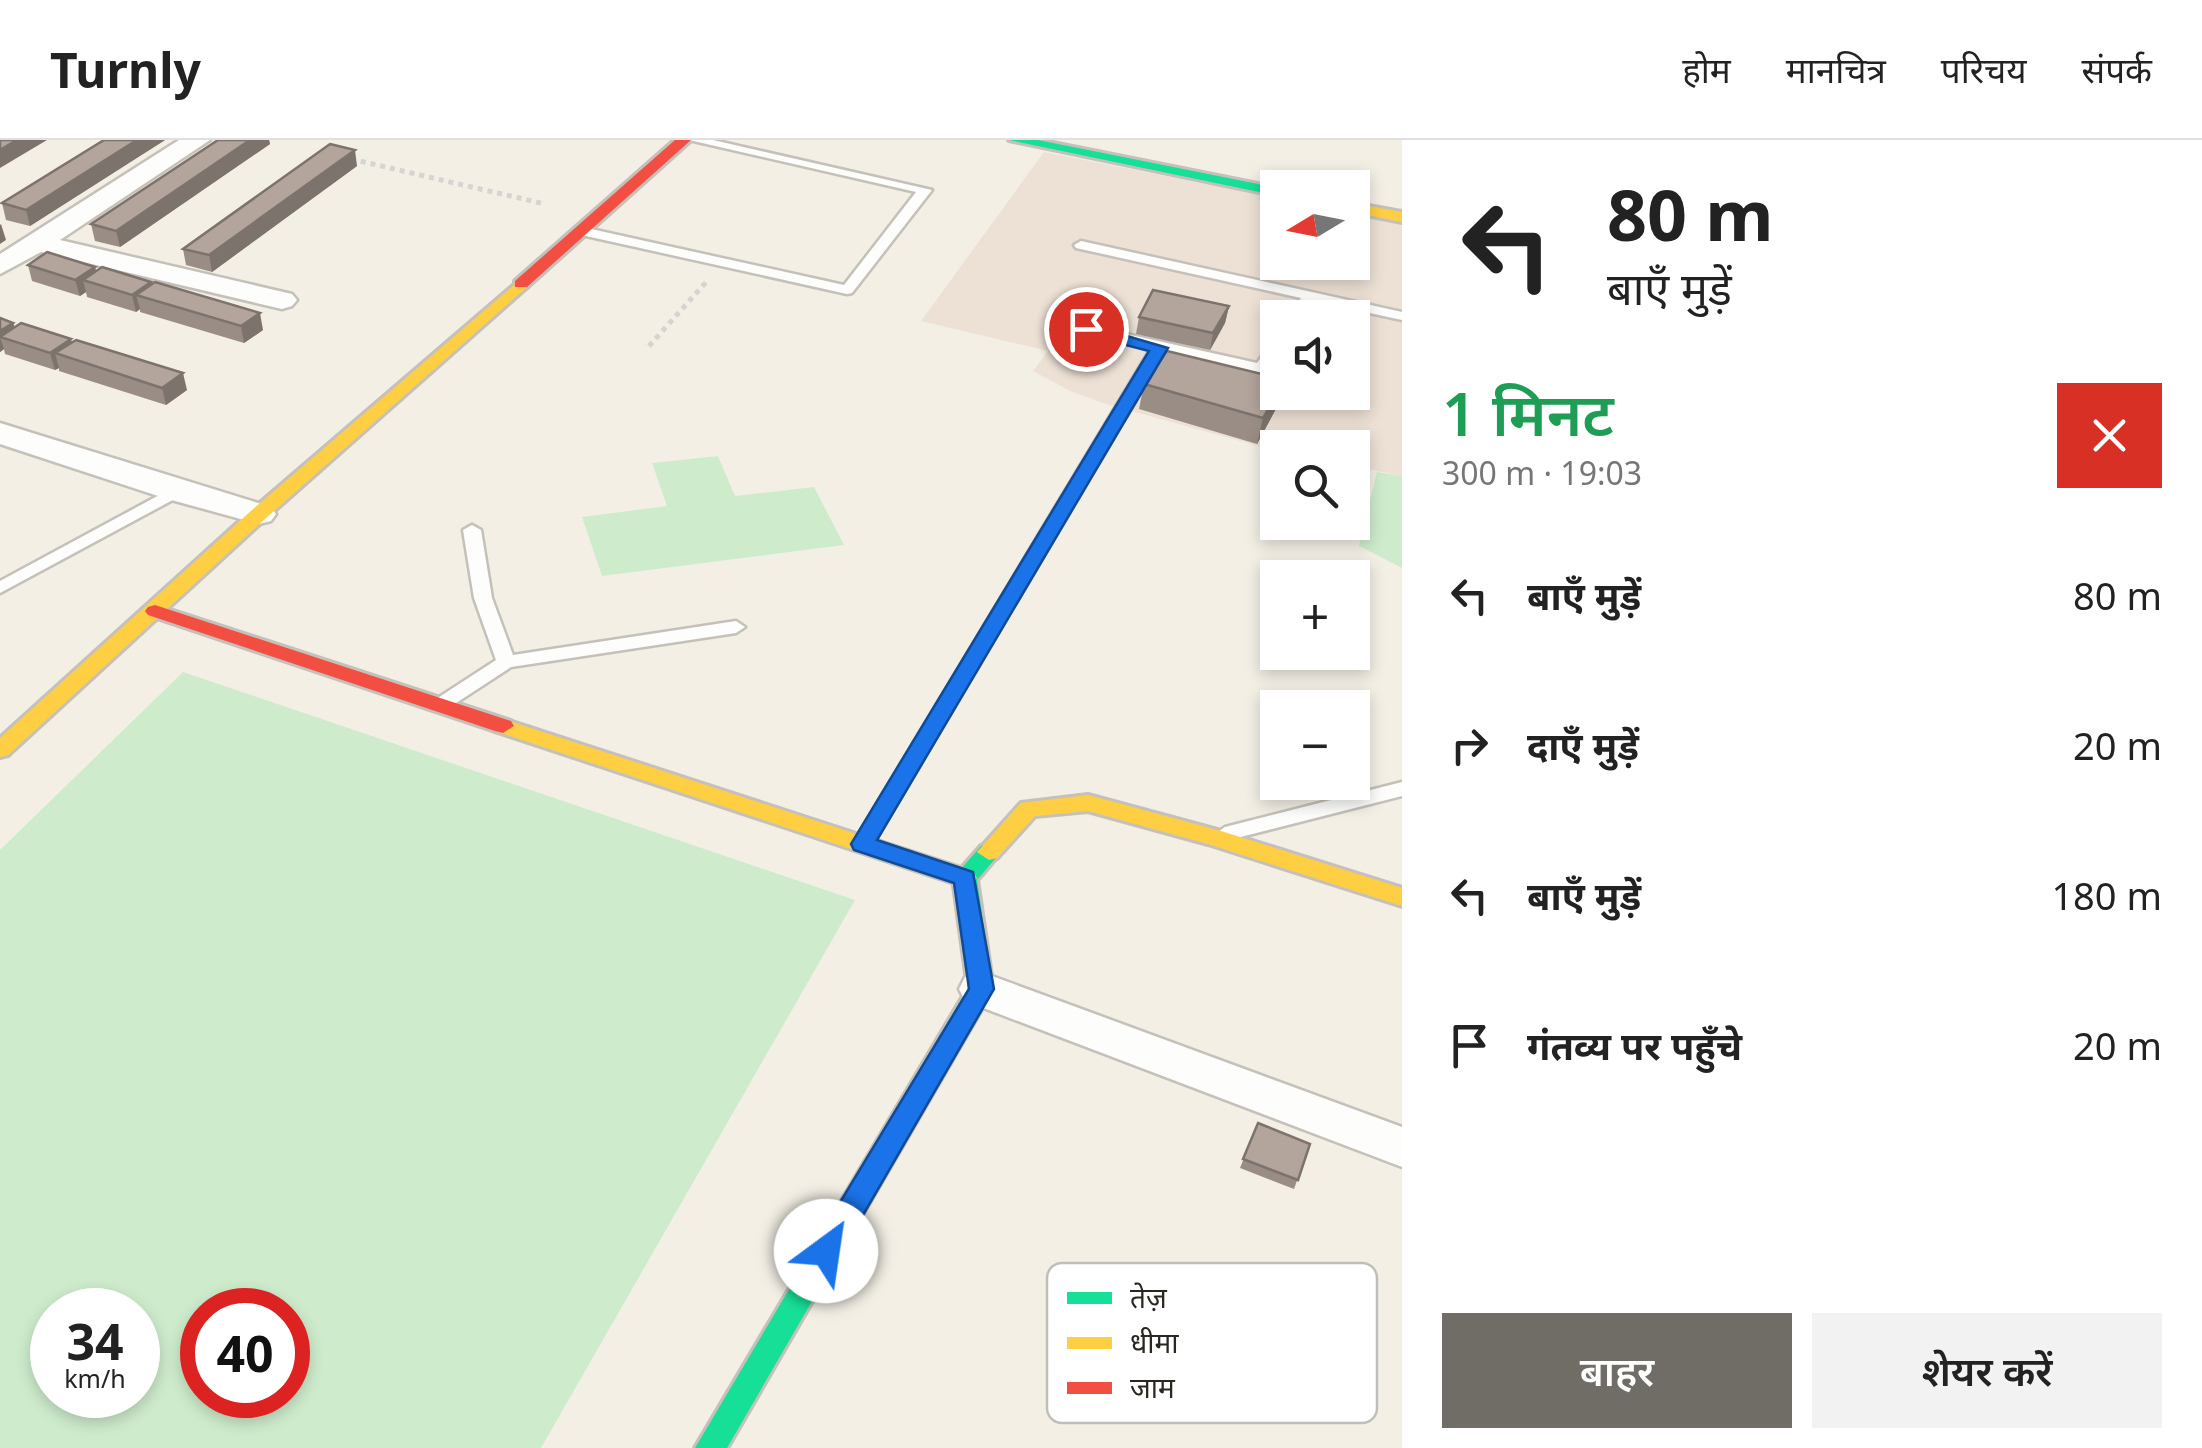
<!DOCTYPE html>
<html lang="hi">
<head>
<meta charset="utf-8">
<style>
	body { margin:0; font-family:"Noto Sans","Noto Sans Devanagari",sans-serif; background:#f2f2f2; color:#222; height:100vh; display:flex; flex-direction:column; font-size:38px; white-space:nowrap }
	* { box-sizing:border-box; margin:0 }
	p { font-size:32px; color:#767676 }
	.icon { flex:none; width:55px; height:55px; fill:none; stroke:currentColor; stroke-width:2; stroke-linecap:round; stroke-linejoin:round }
	.map { position:relative; flex:1; overflow:hidden }
	.sheet { display:flex; flex-direction:column; background:#fff; width:800px }
	.sheet>* { flex:none }
	.top-card { background:#fff; color:#222; overflow:hidden }
	.needle { width:65px; rotate:260deg }
	.fabs { position:absolute; left:1260px; top:30px; display:grid; gap:20px }
	.fabs a { display:grid; place-items:center; width:110px; height:110px; border-radius:0px; background:#fff; box-shadow:0 5px 15px #0003; font-size:50px }
	.speed { position:absolute; left:30px; top:1148px; display:flex; gap:20px; font-size:50px; font-weight:700; text-align:center }
	.speed>* { display:grid; place-content:center; width:130px; height:130px; border-radius:50%; background:#fff; box-shadow:0 5px 15px #0003; line-height:1 }
	.speed small { font-size:25px; font-weight:400 }
	.speed .limit { border:15px solid #d22; background:#fff; color:#111 }
	.pin { position:absolute; display:grid; place-items:center; width:85px; height:85px; color:#fff; margin:-42px; border:5px solid #fff; border-radius:50%; box-shadow:0 2px 10px #0007 }
	.me { position:absolute; width:110px; margin:-55px; rotate:31deg; stroke-linejoin:round; filter:drop-shadow(0 0 8px #0008) }
	.turn { display:flex; align-items:center; gap:35px; height:210px; padding:0 40px; font-size:45px }
	.turn .icon { width:130px; height:130px; stroke-width:2.5 }
	.turn b { display:block; font-size:70px; line-height:85px }
	.round { display:grid; place-items:center; flex:none; width:105px; height:105px; border-radius:0px; background:#f2f2f2 }
	.summary { display:flex; align-items:center; justify-content:space-between; height:170px; padding:0 40px }
	h1 { font-size:60px; font-weight:600; line-height:75px; color:#1e9e55 }
	.action { display:flex; gap:20px; margin-top:auto; padding:20px 40px }
	.action a { flex:1; height:115px; border-radius:0px; background:#706d66; color:#fff; font-size:40px; font-weight:600; line-height:115px; text-align:center }
	.action a+a { background:#f2f2f2; color:#222 }
	ul { padding:0; list-style:none }
	li { display:flex; align-items:center; gap:30px; height:150px; padding:0 40px }
	li div { flex:1 }
	li b { display:block; font-size:38px }
	li em { font-style:normal }
	header { display:flex; align-items:center; gap:60px; box-sizing:border-box; height:140px; padding:0 50px; background:#fff; border-bottom:2px solid #e0e0e0 }
	header strong { font-size:48px }
	nav { display:flex; gap:55px; margin-inline-start:auto; font-size:35px }
	main { display:flex; flex:1; min-height:0 }
	.map>svg:first-child { display:block }
	.commercial { fill:#ede1d5; fill-rule:evenodd }
	.green { fill:#ceeccc; fill-rule:evenodd }
	.lines { fill:none; stroke-linecap:round; stroke-linejoin:round }
	.lane-casing { stroke:#c5c1ba; stroke-width:5 }
	.street-casing { stroke:#c5c1ba; stroke-width:5 }
	.fast-casing { stroke:#c5c1ba; stroke-width:6 }
	.slow-casing { stroke:#c5c1ba; stroke-width:6 }
	.jam-casing { stroke:#c5c1ba; stroke-width:6 }
	.path { stroke:#d5d4d1; stroke-width:5; stroke-dasharray:5 5; stroke-linecap:butt }
	.lane { fill:#fdfdfb; fill-rule:evenodd }
	.street { fill:#fdfdfb; fill-rule:evenodd }
	.fast { fill:#16e098; fill-rule:evenodd }
	.slow { fill:#ffcf43; fill-rule:evenodd }
	.jam { fill:#f24e42; fill-rule:evenodd }
	.wall { fill:#9a8d86 }
	.shaded-wall { fill:#7d736d }
	.building { fill:#b3a49c; stroke:#7d736d; stroke-width:2.5 }
	.route { fill:#1a73e8; stroke:#114b97; stroke-width:2.5 }
	.key { fill:#fff; stroke:#bfbebc; stroke-width:2.5 }
	.key-label { font-size:28px; fill:#2a2721 }
</style>
</head>
<body>
<header>
<strong>Turnly</strong>
<nav><a>होम</a><a>मानचित्र</a><a>परिचय</a><a>संपर्क</a></nav>
</header>
<main>
<div class="map">
<svg width="1402" height="1308" viewBox="0 0 1402 1308">
	<rect width="100%" height="100%" fill="#f3efe5"/>
	<path class="commercial" d="M1044,12L1277,58L1278,122H1352L1353,73L1402,83V336L1353,326L1352,308H1278L1277,311L1106,264L1070,251L1033,231L1048,211L921,181ZM1278,178H1352V252H1278Z"/>
	<g class="green">
		<path d="M718,316L735,356L814,347L844,405L602,436L582,377L667,366L652,323Z"/>
		<path d="M1377,332L1402,336V428L1359,406Z"/>
		<path d="M183,532L855,760L541,1308H0V710ZM138,1170V1255H52V1170ZM288,1170V1255H202V1170Z"/>
	</g>
	<g class="lines">
		<g class="lane-casing">
			<g id="lane">
				<path d="M689,0H713L932,50L852,153L847,154L577,94V88L582,87L844,145L916,52Z"/>
				<path d="M1081,101L1402,172V180L1314,161L1303,178H1288L1301,158L1076,108L1074,105Z"/>
				<path d="M1086,185L1257,223L1273,201L1278,200V215L1266,231L1261,233L1165,211L870,709H856L853,704L856,699L1151,208L1081,192V186Z"/>
				<path d="M176,346L184,351L182,355L0,453V441Z"/>
				<path d="M472,385L481,390L492,458L513,515L736,481L745,487L736,493L511,527L447,569H433L430,565L433,561L496,520L474,458L463,390Z"/>
				<path d="M1402,642V656L1225,701L1215,694L1225,687Z"/>
			</g>
		</g>
		<g class="street-casing">
			<g id="street">
				<path d="M179,0H210L60,100L292,154L297,160L292,166L282,169L41,112L0,134V114Z"/>
				<path d="M0,283L271,367L276,374L271,381L259,384L164,358L0,304Z"/>
				<path d="M981,832L1402,987V1027L965,861L959,849L965,837Z"/>
			</g>
		</g>
		<g class="fast-casing">
			<g id="fast">
				<path d="M1009,0H1038L1278,48V56Z"/>
				<path d="M989,704L1001,712L977,740L993,849L727,1308H695L968,848L953,738L981,706Z"/>
			</g>
		</g>
		<g class="slow-casing">
			<g id="slow">
				<path d="M1352,63L1402,72V82L1352,72Z"/>
				<path d="M521,139L529,144L527,147L266,378L8,615L0,617V598L252,370Z"/>
				<path d="M503,579L973,732L977,738L973,744H957L495,591L492,586L495,581Z"/>
				<path d="M1088,655L1221,691L1402,748V766L1208,704L1088,671L1035,676L997,718L989,720L977,712L1021,663Z"/>
			</g>
		</g>
		<g class="jam-casing">
			<g id="jam">
				<path d="M675,0H691L527,147H515V141Z"/>
				<path d="M155,465L511,581L514,586L503,593L495,591L148,475L145,471L148,467Z"/>
			</g>
		</g>
		<g class="path">
			<path d="M351,19L545,64"/>
			<path d="M649,206L708,140"/>
		</g>
		<use href="#lane" class="lane"/>
		<use href="#street" class="street"/>
		<use href="#fast" class="fast"/>
		<use href="#slow" class="slow"/>
		<use href="#jam" class="jam"/>
	</g>
	<g class="wall">
		<path d="M104,0H165L30,86L6,80L2,63Z"/>
		<path d="M218,0H269L270,4L120,107L95,101L91,84Z"/>
		<path d="M357,26L212,132L186,125L183,109Z"/>
		<path d="M28,125L95,127L96,131L151,142L152,145L263,190L244,203L140,172V169L136,172L87,157L86,152L80,156L32,141Z"/>
		<path d="M1229,166L1225,183L1210,210L1136,194L1139,177Z"/>
		<path d="M0,178L13,183L15,187L72,202L187,250L166,265L59,231V228L55,230L5,214L4,209L0,212Z"/>
		<path d="M1144,244L1278,265L1257,304L1139,269Z"/>
		<path d="M1258,983L1310,1004L1294,1049L1240,1028Z"/>
	</g>
	<g class="shaded-wall">
		<path d="M17,0H47L0,28V10Z"/>
		<path d="M137,0H165L30,86L26,70Z"/>
		<path d="M250,0H269L270,4L120,107L116,91Z"/>
		<path d="M355,10L357,26L212,132L209,115Z"/>
		<path d="M1,84L6,100L0,104V85Z"/>
		<path d="M95,127L99,144L83,140L86,152L80,156L75,140Z"/>
		<path d="M151,142L155,159L136,155L140,169L136,172L132,155Z"/>
		<path d="M1229,166L1225,183L1210,210L1213,193Z"/>
		<path d="M260,173L263,190L244,203L241,186Z"/>
		<path d="M13,183L18,200L0,197L4,209L0,212V191Z"/>
		<path d="M71,199L76,216L55,213L59,228L55,230L50,213Z"/>
		<path d="M183,233L187,250L166,265L162,248Z"/>
		<path d="M1278,252H1281L1278,265L1257,304L1263,278Z"/>
	</g>
	<g class="building">
		<path d="M0,0H17L0,10Z"/>
		<path d="M104,0H137L26,70L2,63Z"/>
		<path d="M218,0H250L116,91L91,84Z"/>
		<path d="M330,4L355,10L209,115L183,109Z"/>
		<path d="M47,112L95,127L75,140L28,125Z"/>
		<path d="M102,127L151,142L132,155L83,140Z"/>
		<path d="M155,142L260,173L241,186L136,155Z"/>
		<path d="M1153,150L1229,166L1213,193L1139,177Z"/>
		<path d="M0,178L13,183L0,191Z"/>
		<path d="M21,183L71,199L50,213L0,197Z"/>
		<path d="M76,200L183,233L162,248L55,213Z"/>
		<path d="M1167,211L1278,238V252L1263,278L1144,244Z"/>
		<path d="M1258,983L1310,1004L1298,1040L1243,1019Z"/>
	</g>
	<path class="route" d="M1086,184L1168,208L877,700L973,732L994,849L837,1120L826,1124L816,1120L812,1111L816,1102L969,849L954,743L854,710L851,704L1149,211L1080,193V185Z"/>
	<rect x="1047" y="1123" width="330" height="160" rx="15" class="key"/>
	<rect x="1067" y="1152" width="45" height="12" fill="#16e098"/>
	<rect x="1067" y="1197" width="45" height="12" fill="#ffcf43"/>
	<rect x="1067" y="1242" width="45" height="12" fill="#f24e42"/>
	<g class="key-label">
		<text x="1130" y="1168">तेज़</text>
		<text x="1130" y="1213">धीमा</text>
		<text x="1130" y="1258">जाम</text>
	</g>
</svg>
<div class="fabs">
<a><svg class="needle" viewBox="-14 -14 28 28"><path d="M0-13l5 13h-10z" fill="#e53935"/><path d="M0 13l5-13h-10z" fill="#767676"/></svg></a>
<a><svg class="icon" aria-label="sound" viewBox="0 0 24 24"><path d="M4 9h4l5-4v14l-5-4H4zM17 9q2 3 0 6"/></svg></a>
<a><svg class="icon" aria-label="search" viewBox="0 0 24 24"><circle cx="10" cy="10" r="6"/><path d="M15 15l6 6"/></svg></a>
<a>+</a>
<a>−</a>
</div>
<div class="speed"><div>34<small>km/h</small></div><div class="limit">40</div></div>
<div class="pin" style="left:1086px;top:189px;background:#d93025"><svg class="icon" aria-label="arrive" viewBox="0 0 24 24"><path d="M6 21V4h12l-3 4 3 4H6"/></svg></div>
<svg class="me" style="left:826px;top:1111px" viewBox="-20 -20 40 40"><circle r="19" fill="#fff"/><path d="M0-13L10 11 0 6-10 11z" fill="#1a73e8"/></svg>
</div>
<section class="sheet">
<div class="top-card">
<div class="turn"><svg class="icon" aria-label="left" viewBox="0 0 24 24"><path d="M17 20v-9H6M10 6l-5 5 5 5"/></svg><div><b>80 m</b>बाएँ मुड़ें</div></div>
</div>
<div class="summary"><div><h1>1 मिनट</h1><p>300 m · 19:03</p></div><a class="round" style="background:#d93025;color:#fff"><svg class="icon" aria-label="close" viewBox="0 0 24 24"><path d="M6 6l12 12M18 6L6 18"/></svg></a></div>
<ul>
<li><svg class="icon" aria-label="left" viewBox="0 0 24 24"><path d="M17 20v-9H6M10 6l-5 5 5 5"/></svg><div><b>बाएँ मुड़ें</b></div><em>80 m</em></li>
<li><svg class="icon" aria-label="right" viewBox="0 0 24 24"><path d="M7 20v-9h11M14 6l5 5-5 5"/></svg><div><b>दाएँ मुड़ें</b></div><em>20 m</em></li>
<li><svg class="icon" aria-label="left" viewBox="0 0 24 24"><path d="M17 20v-9H6M10 6l-5 5 5 5"/></svg><div><b>बाएँ मुड़ें</b></div><em>180 m</em></li>
<li><svg class="icon" aria-label="arrive" viewBox="0 0 24 24"><path d="M6 21V4h12l-3 4 3 4H6"/></svg><div><b>गंतव्य पर पहुँचे</b></div><em>20 m</em></li>
</ul>
<div class="action"><a>बाहर</a><a>शेयर करें</a></div>
</section>
</main>
</body>
</html>
